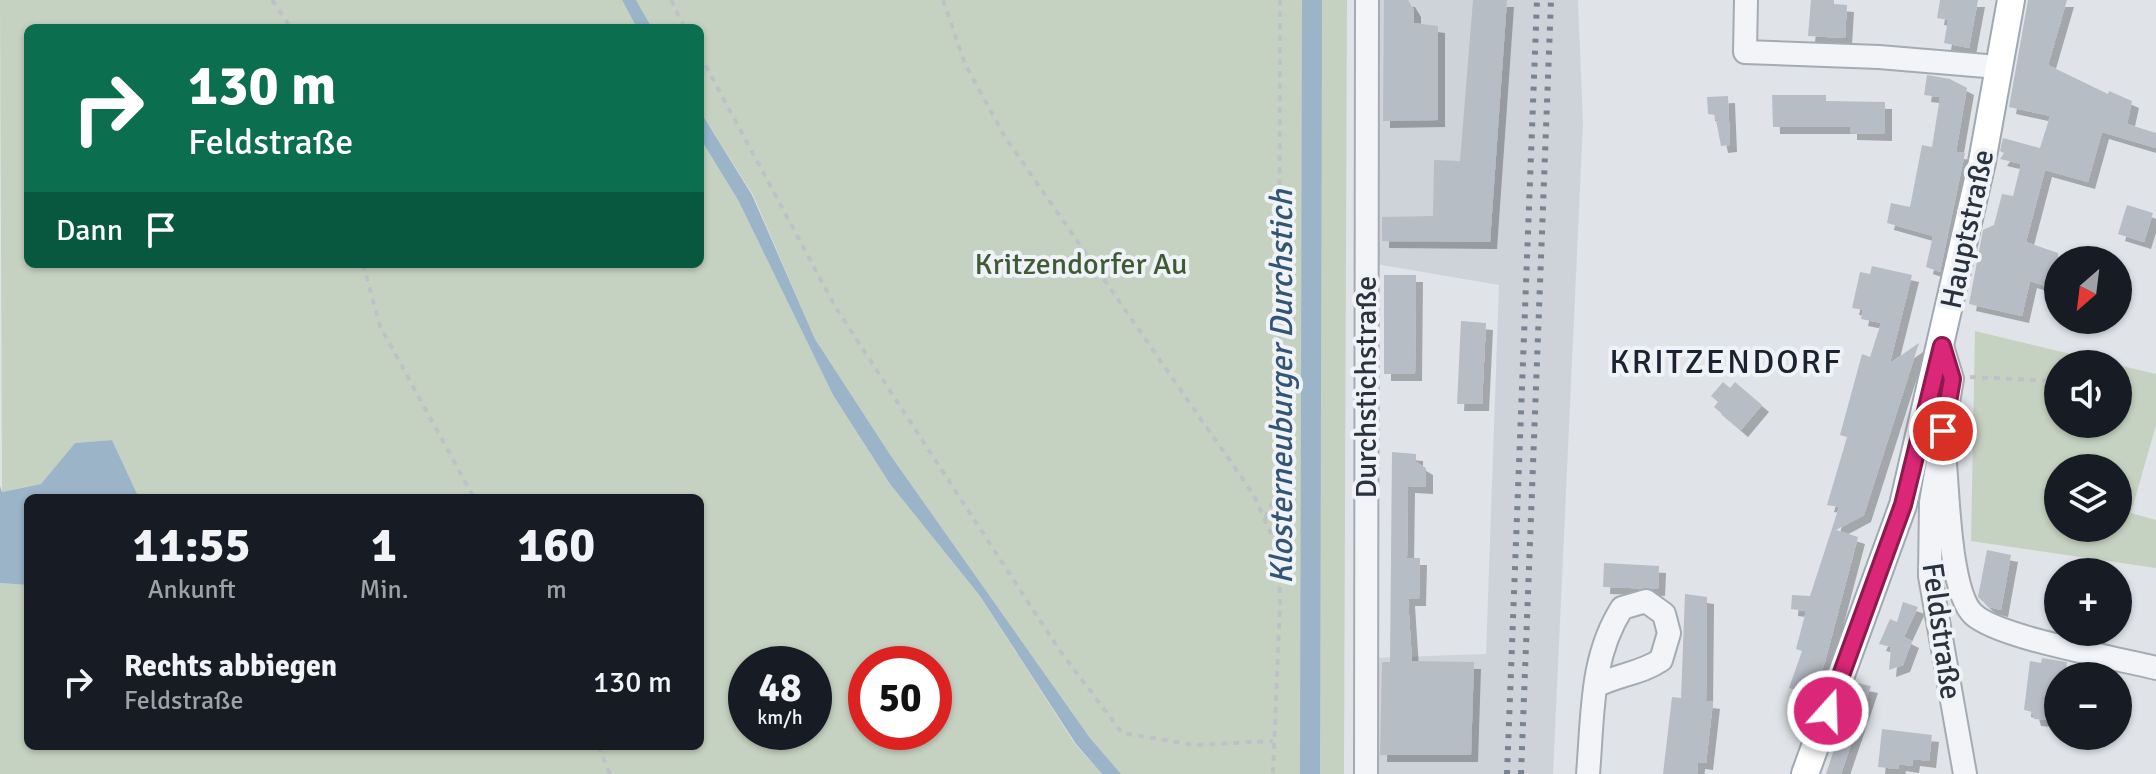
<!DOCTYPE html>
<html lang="de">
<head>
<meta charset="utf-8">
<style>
	body { margin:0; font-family:Signika,sans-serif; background:#242831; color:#f1f3f6; height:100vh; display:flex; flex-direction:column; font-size:30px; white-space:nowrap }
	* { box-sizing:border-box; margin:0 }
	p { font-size:26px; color:#9ea1a6 }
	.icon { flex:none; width:44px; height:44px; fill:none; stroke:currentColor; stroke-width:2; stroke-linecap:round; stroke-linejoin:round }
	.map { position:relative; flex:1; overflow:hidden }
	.drawer { position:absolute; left:24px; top:494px; width:680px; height:256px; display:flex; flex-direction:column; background:#171b24; border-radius:12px; box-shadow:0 2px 6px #0004 }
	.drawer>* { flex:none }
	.guide { position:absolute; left:24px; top:24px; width:680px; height:244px; border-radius:12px; box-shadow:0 2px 6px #0004; background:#0b6e4f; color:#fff; overflow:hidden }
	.needle { width:52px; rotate:208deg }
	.buttons { position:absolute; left:2044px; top:246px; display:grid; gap:16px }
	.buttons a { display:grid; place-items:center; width:88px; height:88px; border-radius:50%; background:#171b24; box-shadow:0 2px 6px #0004; font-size:40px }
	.speed { position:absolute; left:728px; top:646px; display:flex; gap:16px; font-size:40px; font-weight:700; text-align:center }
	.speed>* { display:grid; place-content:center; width:104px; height:104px; border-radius:50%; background:#171b24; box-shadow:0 2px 6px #0004; line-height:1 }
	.speed small { font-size:20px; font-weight:400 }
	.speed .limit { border:12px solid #d22; background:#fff; color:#111 }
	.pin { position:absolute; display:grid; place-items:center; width:68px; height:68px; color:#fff; margin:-34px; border:4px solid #fff; border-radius:50%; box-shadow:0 2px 8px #0007 }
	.me { position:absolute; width:88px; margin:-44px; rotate:20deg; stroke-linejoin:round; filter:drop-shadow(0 0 6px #0008) }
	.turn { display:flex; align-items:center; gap:28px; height:168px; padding:0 32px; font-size:36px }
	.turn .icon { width:104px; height:104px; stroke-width:2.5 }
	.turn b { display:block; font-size:56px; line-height:68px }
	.then { display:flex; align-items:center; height:76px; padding:0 32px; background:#0003; gap:16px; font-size:30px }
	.eta { display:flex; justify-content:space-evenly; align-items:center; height:136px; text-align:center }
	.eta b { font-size:48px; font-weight:700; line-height:56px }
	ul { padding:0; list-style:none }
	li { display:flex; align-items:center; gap:24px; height:104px; padding:0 32px }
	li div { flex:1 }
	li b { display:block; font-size:30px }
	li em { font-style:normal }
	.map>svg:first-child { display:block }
	.built { fill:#ced3da }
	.green { fill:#c6d2c1; fill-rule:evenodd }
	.water { fill:#9bb4c8 }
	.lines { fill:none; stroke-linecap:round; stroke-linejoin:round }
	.canal { stroke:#9bb4c8; stroke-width:20 }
	.building { fill:#b7bdc5; filter:url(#shadow) }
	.minor-casing { stroke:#a5abb2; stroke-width:26 }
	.major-casing { stroke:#9fa9b4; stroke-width:30 }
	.path { stroke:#bec2c7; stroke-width:4; stroke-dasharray:6 6; stroke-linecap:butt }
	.minor { stroke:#f2f4f7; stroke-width:22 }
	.major { stroke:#fff; stroke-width:26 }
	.rail { stroke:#798492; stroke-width:6; stroke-dasharray:4 8; stroke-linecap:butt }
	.route-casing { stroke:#8e194d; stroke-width:20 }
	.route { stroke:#db2777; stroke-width:14 }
	.labels { text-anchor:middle; stroke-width:8; stroke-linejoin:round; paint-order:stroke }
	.street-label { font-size:30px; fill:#29323f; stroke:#eff2f6 }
	.park-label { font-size:30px; fill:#3f5b36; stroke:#eff2f6 }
	.water-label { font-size:32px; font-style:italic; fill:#335473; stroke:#eff2f6 }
	.quarter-label { font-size:34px; letter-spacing:2px; fill:#1b2330; stroke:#eff2f6 }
</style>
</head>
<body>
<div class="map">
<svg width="2156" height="774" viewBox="0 0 2156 774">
	<defs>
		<filter id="shadow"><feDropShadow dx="7" dy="7" stdDeviation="0" flood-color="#0004"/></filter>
	</defs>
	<rect width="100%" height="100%" fill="#e0e4e8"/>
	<path class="built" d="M1378,0H1578L1583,123L1553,774H1376L1373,658L1486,654L1499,285L1376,264Z"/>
	<g class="green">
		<path d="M0,0H622L637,28H28V264H700V138L738,200L833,395L890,484L980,596L1075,744L1102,774H0V583L28,585V746H700V498H139L112,440L75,443L41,484L2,492ZM746,664H814V732H746ZM866,664H934V732H866Z"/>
		<path d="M636,0H1347L1344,774H1121L1090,738L891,456L815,339L753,195L700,111V28H652Z"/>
		<path d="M1975,331L2112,364H2058V424H2118V365L2156,374V425L2131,513L2156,520V568L1971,541ZM2058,468H2118V528H2058Z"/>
	</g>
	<g class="water">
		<path d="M622,0H636L652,28H637Z"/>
		<path d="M700,111L752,195L815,339L891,456L1090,738L1121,774H1102L1076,744L980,596L890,484L833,395L738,200L700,138Z"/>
		<path d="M112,440L139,498H28V585L0,583V486L2,492L41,484L75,443Z"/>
	</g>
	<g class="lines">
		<path class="canal" d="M1310,774L1312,0"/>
	</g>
	<g class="building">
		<path d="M1384,0H1408L1414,10V23L1438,26V120L1383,121Z"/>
		<path d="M1473,0H1507L1490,242L1382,241V217L1433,216L1434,160L1460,161Z"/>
		<path d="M1811,0H1834V4L1847,5L1845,38L1808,36Z"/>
		<path d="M1940,0H1978L1969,48L1944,43L1948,20L1937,18Z"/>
		<path d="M2028,0H2067L2048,65L2108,94L2109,91L2132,101L2127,124L2156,133V148L2102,132L2088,182L2045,170L2026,242L2058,253V290L2030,281L2022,316L1969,304L1983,230L1994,225L2002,194L2013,196L2021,164L2000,159L2004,153L2000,151L2003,138L2040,148L2050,116L2009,107Z"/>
		<path d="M1927,75L1950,79L1967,88L1956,152L1965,153L1940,272L1926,267L1933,236L1887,223L1891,203L1910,207L1922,145L1932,147L1940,97L1924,95Z"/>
		<path d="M1772,95H1826V101L1885,102V134L1850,133V127H1773Z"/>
		<path d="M1728,96L1730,145L1721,146L1715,115L1708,114L1707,97Z"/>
		<path d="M2127,205L2153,213L2144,242L2118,234Z"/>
		<path d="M1872,266L1912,275L1890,363L1919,343L1864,515L1836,530L1858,537L1825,662L1814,694L1810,695L1789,688L1802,651L1796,649L1806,611L1791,609L1792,595L1810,596L1839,507L1827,505L1847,437L1840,435L1862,354L1870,357L1881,323L1861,319L1863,310L1852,308L1860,272L1870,274Z"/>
		<path d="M1384,275H1416L1415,374H1384Z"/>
		<path d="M1461,321L1486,323L1482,404H1457Z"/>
		<path d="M1723,382L1730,388L1735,382L1762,405L1741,430L1714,407L1718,402L1711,396Z"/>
		<path d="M1392,452L1416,454V462L1426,468V487L1408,486L1407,558H1420L1419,599H1408L1412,661L1474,662L1471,755H1380L1382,662H1390Z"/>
		<path d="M1987,550L2011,555L2001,610L1989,607L1978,597Z"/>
		<path d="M1604,563L1659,566L1658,589L1603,587Z"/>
		<path d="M1685,594L1707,597L1706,701L1713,702L1706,763L1698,762L1697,774H1663L1672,697L1681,698Z"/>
		<path d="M1903,602L1918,607L1904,637L1912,641L1903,665L1889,670L1891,647L1879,644L1890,619L1897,622Z"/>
		<path d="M2042,658L2067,662L2065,676H2058V721L2034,719L2032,712L2024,710L2030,661L2041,663Z"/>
		<path d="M1856,683L1871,686L1841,774H1826Z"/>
		<path d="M1882,729L1932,735L1929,761L1913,759L1912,766L1899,764L1898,769L1878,767Z"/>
	</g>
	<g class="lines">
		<g class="minor-casing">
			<g id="minor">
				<path d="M1746,0L1745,52L1879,57L1998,67"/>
				<path d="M1942,346L1952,379L1931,502L1930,576L1965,774"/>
				<path d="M1945,464C1948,496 1950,592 1973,614C1998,638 2117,658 2156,668"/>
				<path d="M1366,774L1367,0"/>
				<path d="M1588,774C1593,716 1590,658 1622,608L1646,601L1664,614L1669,633L1661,660C1640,674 1619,674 1596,686"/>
			</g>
		</g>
		<g class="major-casing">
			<path id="major" d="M1805,774L1903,505L1982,162L2011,0"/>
		</g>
		<g class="path">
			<path d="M272,0L291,28"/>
			<path d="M671,0L685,28"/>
			<path d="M943,0L965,64L1005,137L1253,494L1278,549L1280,603L1273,774"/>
			<path d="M700,55L836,308L1058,648L1122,733L1195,745L1273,741"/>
			<path d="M363,264L380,326L474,498"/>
			<path d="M1970,377L2058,381"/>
			<path d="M1265,518L1279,489L1280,0"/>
			<path d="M598,746L610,774"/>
		</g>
		<use href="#minor" class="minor"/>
		<use href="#major" class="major"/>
		<g class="rail">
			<path d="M1507,774L1537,0"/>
			<path d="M1521,774L1551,0"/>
		</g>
	</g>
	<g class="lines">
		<g class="route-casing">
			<path id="route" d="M1828,711L1903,505L1942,346L1952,379L1943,431"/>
		</g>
		<use href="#route" class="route"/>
	</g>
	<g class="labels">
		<g class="street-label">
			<text transform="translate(1967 229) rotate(-78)" y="10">Hauptstraße</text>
			<text transform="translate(1366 387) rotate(-90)" y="10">Durchstichstraße</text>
			<text transform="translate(1942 631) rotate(82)" y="10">Feldstraße</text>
		</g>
		<g class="park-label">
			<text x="1081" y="274">Kritzendorfer Au</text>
		</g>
		<g class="water-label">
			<text transform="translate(1281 387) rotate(-90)" y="11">Klosterneuburger Durchstich</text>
		</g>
		<g class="quarter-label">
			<text x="1726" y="373">KRITZENDORF</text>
		</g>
	</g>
</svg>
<div class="buttons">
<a><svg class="needle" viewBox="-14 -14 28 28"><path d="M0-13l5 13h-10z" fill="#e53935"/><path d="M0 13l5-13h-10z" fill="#9ea1a6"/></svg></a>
<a><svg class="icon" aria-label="sound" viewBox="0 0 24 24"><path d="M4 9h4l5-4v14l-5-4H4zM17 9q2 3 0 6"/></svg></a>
<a><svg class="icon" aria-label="layers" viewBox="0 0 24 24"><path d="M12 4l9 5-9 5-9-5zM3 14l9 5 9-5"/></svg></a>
<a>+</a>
<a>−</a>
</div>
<div class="speed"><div>48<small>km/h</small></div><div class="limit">50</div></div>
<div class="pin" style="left:1943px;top:431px;background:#d93025"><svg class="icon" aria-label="arrive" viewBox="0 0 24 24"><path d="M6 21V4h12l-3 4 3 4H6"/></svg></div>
<svg class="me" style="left:1828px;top:711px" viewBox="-20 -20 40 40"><circle r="17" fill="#db2777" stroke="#fff" stroke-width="3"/><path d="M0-11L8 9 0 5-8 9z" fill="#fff"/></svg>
<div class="guide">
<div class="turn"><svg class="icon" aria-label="right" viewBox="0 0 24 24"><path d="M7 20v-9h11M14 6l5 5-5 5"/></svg><div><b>130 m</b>Feldstraße</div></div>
<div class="then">Dann<svg class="icon" aria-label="arrive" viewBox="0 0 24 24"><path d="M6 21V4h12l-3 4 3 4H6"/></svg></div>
</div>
<section class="drawer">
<div class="eta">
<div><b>11:55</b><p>Ankunft</p></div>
<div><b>1</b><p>Min.</p></div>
<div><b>160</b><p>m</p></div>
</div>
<ul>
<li><svg class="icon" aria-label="right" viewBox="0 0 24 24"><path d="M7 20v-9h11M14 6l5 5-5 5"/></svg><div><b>Rechts abbiegen</b><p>Feldstraße</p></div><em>130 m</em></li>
</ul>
</section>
</div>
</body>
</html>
